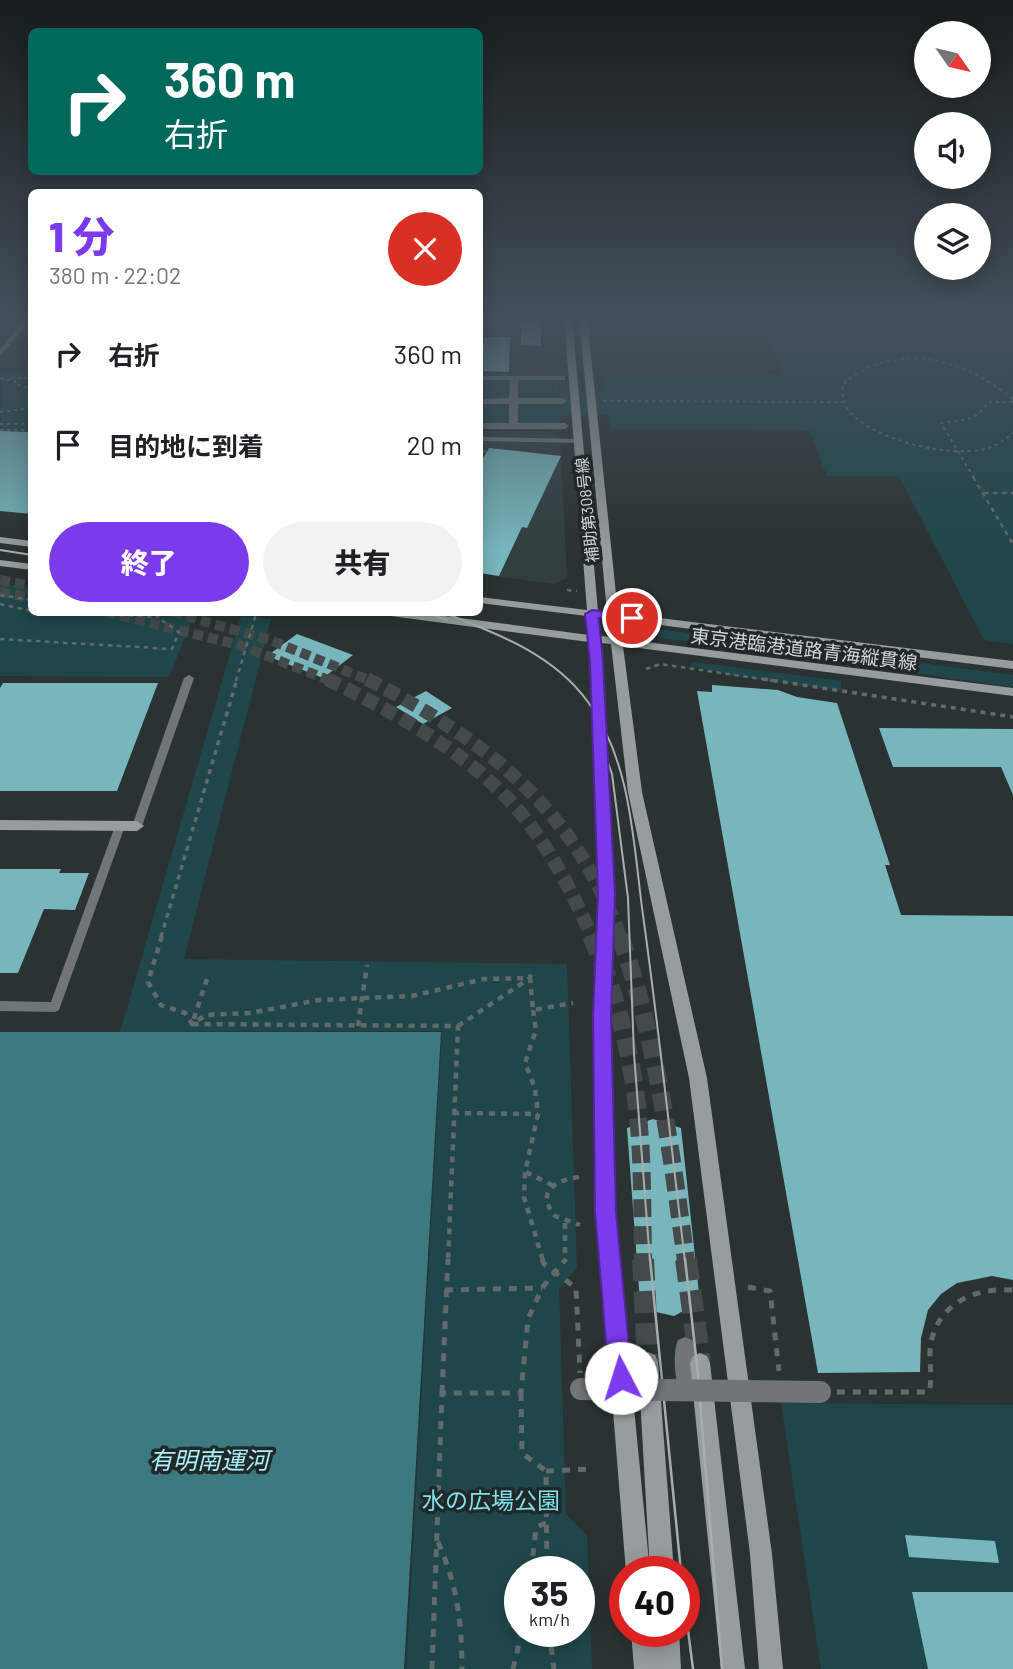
<!DOCTYPE html>
<html lang="ja">
<head>
<meta charset="utf-8">
<style>
	body { margin:0; font-family:Barlow,"Noto Sans JP",sans-serif; background:#f2f2f2; color:#202124; height:100vh; display:flex; flex-direction:column; font-size:26px; white-space:nowrap }
	* { box-sizing:border-box; margin:0 }
	p { font-size:23px; color:#757577 }
	.icon { flex:none; width:38px; height:38px; fill:none; stroke:currentColor; stroke-width:2; stroke-linecap:round; stroke-linejoin:round }
	.map { position:relative; flex:1; overflow:hidden }
	.side { position:absolute; left:28px; top:189px; width:455px; height:427px; display:flex; flex-direction:column; background:#fff; border-radius:10px; box-shadow:0 4px 18px #0003 }
	.side>* { flex:none }
	.hud { position:absolute; left:28px; top:28px; width:455px; height:147px; border-radius:10px; box-shadow:0 4px 18px #0003; background:#00695c; color:#fff; overflow:hidden }
	.needle { width:46px; rotate:124deg }
	.tools { position:absolute; left:914px; top:21px; display:grid; gap:14px }
	.tools a { display:grid; place-items:center; width:77px; height:77px; border-radius:50%; background:#fff; box-shadow:0 4px 18px #0003; font-size:35px }
	.speed { position:absolute; left:504px; top:1556px; display:flex; gap:14px; font-size:35px; font-weight:700; text-align:center }
	.speed>* { display:grid; place-content:center; width:91px; height:91px; border-radius:50%; background:#fff; box-shadow:0 4px 18px #0003; line-height:1 }
	.speed small { font-size:18px; font-weight:400 }
	.speed .limit { border:10px solid #d22; background:#fff; color:#111 }
	.pin { position:absolute; display:grid; place-items:center; width:60px; height:60px; color:#fff; margin:-30px; border:4px solid #fff; border-radius:50%; box-shadow:0 2px 7px #0007 }
	.me { position:absolute; width:77px; margin:-38px; rotate:355deg; stroke-linejoin:round; filter:drop-shadow(0 0 5px #0008) }
	.turn { display:flex; align-items:center; gap:24px; height:147px; padding:0 21px; font-size:32px }
	.turn .icon { width:91px; height:91px; stroke-width:2.5 }
	.turn b { display:block; font-size:49px; line-height:60px }
	.round { display:grid; place-items:center; flex:none; width:74px; height:74px; border-radius:37px; background:#f2f2f2 }
	.head { display:flex; align-items:center; justify-content:space-between; height:119px; padding:0 21px }
	h1 { font-size:42px; font-weight:800; line-height:52px; color:#7c3aed }
	.cta { display:flex; gap:14px; margin-top:auto; padding:14px 21px }
	.cta a { flex:1; height:80px; border-radius:42px; background:#7c3aed; color:#fff; font-size:28px; font-weight:800; line-height:80px; text-align:center }
	.cta a+a { background:#f2f2f2; color:#202124 }
	ul { padding:0; list-style:none }
	li { display:flex; align-items:center; gap:21px; height:91px; padding:0 21px }
	li div { flex:1 }
	li b { display:block; font-size:26px }
	li em { font-style:normal }
	.map>svg:first-child { display:block }
	.built { fill:#323f40 }
	.green { fill:#1f474b; fill-rule:evenodd }
	.water { fill:#3b7a80 }
	.building { fill:#77b6bc }
	.lines { fill:none; stroke-linecap:round; stroke-linejoin:round }
	.secondary-tunnel-far3 { stroke:#444a4a; stroke-width:10; stroke-dasharray:10 5; stroke-linecap:butt }
	.secondary-tunnel-far2 { stroke:#444a4a; stroke-width:14; stroke-dasharray:14 7; stroke-linecap:butt }
	.secondary-tunnel-far1 { stroke:#444a4a; stroke-width:18; stroke-dasharray:18 9; stroke-linecap:butt }
	.secondary-tunnel { stroke:#444a4a; stroke-width:22; stroke-dasharray:22 10; stroke-linecap:butt }
	.path-far4 { stroke:#636969; stroke-width:2; stroke-dasharray:3.5 3.5; stroke-linecap:butt }
	.path-far3 { stroke:#636969; stroke-width:2.5; stroke-dasharray:4.5 4.5; stroke-linecap:butt }
	.path-far2 { stroke:#636969; stroke-width:3.5; stroke-dasharray:5 5; stroke-linecap:butt }
	.path-far1 { stroke:#636969; stroke-width:4.5; stroke-dasharray:6 6; stroke-linecap:butt }
	.path { stroke:#636969; stroke-width:5; stroke-dasharray:8 8; stroke-linecap:butt }
	.lane { fill:#727576; fill-rule:evenodd }
	.street { fill:#727576; fill-rule:evenodd }
	.secondary { fill:#979c9d; fill-rule:evenodd }
	.tram-far1 { stroke:#a8adad; stroke-width:2 }
	.tram { stroke:#a8adad; stroke-width:2.5 }
	.street-bridge { stroke:#727576; stroke-width:22 }
	.route { fill:#7c3aed; stroke:#51269a; stroke-width:2 }
	.labels { text-anchor:middle; stroke-width:7; stroke-linejoin:round; paint-order:stroke }
	.far-street-label { font-size:16px; fill:#d1d5d5; stroke:#222828 }
	.street-label { font-size:19px; fill:#d1d5d5; stroke:#222828 }
	.near-park-label { font-size:23px; fill:#7ee2ed; stroke:#222828 }
	.near-water-label { font-size:24px; font-style:italic; fill:#a6f3fb; stroke:#222828 }
</style>
</head>
<body>
<div class="map">
<svg width="1013" height="1669" viewBox="0 0 1013 1669">
	<rect width="100%" height="100%" fill="#2b3232"/>
	<path class="built" d="M480,431H550L560,436L567,578L553,584L480,574Z"/>
	<g class="green">
		<path d="M768,338L1013,340V644L984,640L899,476H827L809,430L610,429L608,415L560,416L561,430L480,429V374L559,375V391H604L603,376L783,374Z"/>
		<path d="M2,372H31V430L0,431Z"/>
		<path d="M0,584L31,588L32,612L195,613L169,677L0,676Z"/>
		<path d="M241,616L271,619L184,959L567,964L577,1268L559,1289L566,1514L587,1536L592,1669H406L442,1031L120,1032ZM520,1572H579V1631H520Z"/>
		<path d="M657,629L1013,675V687L663,638L659,637Z"/>
		<path d="M693,662L841,681V691L736,676L691,666Z"/>
		<path d="M781,1403L1013,1405V1669H821Z"/>
	</g>
	<path class="water" d="M0,1032H441L404,1669H0Z"/>
	<g class="building">
		<path d="M521,317H540L541,346L521,345Z"/>
		<path d="M480,337H510L509,372L480,371Z"/>
		<path d="M0,431L32,432V514L0,511Z"/>
		<path d="M489,448L561,456L527,528L522,527L499,576L480,573V464Z"/>
		<path d="M297,634L353,655L323,678L267,656Z"/>
		<path d="M3,683H158L117,791H0V688Z"/>
		<path d="M712,685L778,690L797,697L837,703L890,865H885L901,915L1013,916V1280L992,1276L957,1283L941,1294L928,1310L921,1338L920,1372L818,1373L697,691L712,692Z"/>
		<path d="M426,691L452,708L423,724L396,707Z"/>
		<path d="M879,728L1013,729V795L1001,767H893Z"/>
		<path d="M0,869H61L59,873H89L75,910L44,909L18,973H0Z"/>
		<path d="M653,1119L681,1128L700,1302L674,1316L656,1312L640,1302L627,1128Z"/>
		<path d="M905,1535L995,1541L999,1563L909,1557Z"/>
		<path d="M912,1592H1013V1669H928Z"/>
	</g>
	<g class="lines">
		<g class="secondary-tunnel-far3">
			<path d="M0,580L32,586"/>
			<path d="M0,592L32,598"/>
			<path d="M106,612L239,645L331,681"/>
			<path d="M172,612L270,640L371,681"/>
		</g>
		<g class="secondary-tunnel-far2">
			<path d="M327,679C388,709 458,747 506,797C544,836 570,887 592,937"/>
			<path d="M367,679C485,740 575,808 620,937"/>
		</g>
		<g class="secondary-tunnel-far1">
			<path d="M591,936C617,995 634,1062 639,1127C643,1172 642,1217 643,1261"/>
			<path d="M620,936C657,1041 671,1151 686,1261"/>
		</g>
		<g class="secondary-tunnel">
			<path d="M643,1259L648,1362"/>
			<path d="M686,1259L700,1363"/>
		</g>
		<g class="path-far4">
			<path d="M0,320L12,322"/>
			<path d="M0,378L15,381L14,383L32,390"/>
			<path d="M11,378H32"/>
			<path d="M1013,399C963,358 895,339 842,385C843,394 843,404 849,411C873,440 949,458 985,449C996,446 1005,440 1013,433"/>
			<path d="M603,401L844,402"/>
			<path d="M0,412L32,408"/>
			<path d="M0,424H32"/>
			<path d="M0,430H32"/>
			<path d="M480,459L486,449"/>
			<path d="M974,478L941,423C962,420 977,422 988,402H1013"/>
		</g>
		<g class="path-far3">
			<path d="M973,477L1013,544"/>
			<path d="M984,493H1013"/>
			<path d="M567,590L577,591"/>
			<path d="M0,595L32,600"/>
			<path d="M0,604L32,611"/>
			<path d="M57,612L157,617L163,612"/>
			<path d="M0,639L172,649L179,632L157,617"/>
			<path d="M646,669L660,664L775,681"/>
			<path d="M236,681L256,614"/>
		</g>
		<g class="path-far2">
			<path d="M763,679L1013,717"/>
			<path d="M161,937L237,679"/>
		</g>
		<g class="path-far1">
			<path d="M162,936L148,982L161,1005L185,1013L192,1024L206,1015L250,1013L319,1000L412,996L484,979L530,978L533,1010L573,1003"/>
			<path d="M207,979L192,1024L458,1026L448,1261"/>
			<path d="M533,1010L536,1030L525,1063L535,1088L538,1114L525,1172L524,1197L543,1261"/>
			<path d="M358,1026L367,965"/>
			<path d="M458,1026L530,978L531,969"/>
			<path d="M453,1113L538,1114"/>
			<path d="M526,1172L552,1185"/>
			<path d="M579,1177C555,1180 535,1192 555,1216L580,1225"/>
			<path d="M565,1223V1261"/>
		</g>
		<g class="path">
			<path d="M542,1259L544,1264L576,1288L580,1373"/>
			<path d="M748,1287L770,1291L779,1371"/>
			<path d="M445,1290L542,1288"/>
			<path d="M837,1392H929C933,1377 929,1364 930,1349C935,1305 973,1287 1013,1290"/>
			<path d="M442,1393L448,1259"/>
			<path d="M521,1393L522,1453L546,1471L547,1572"/>
			<path d="M546,1471L589,1469"/>
			<path d="M438,1542C457,1584 462,1623 462,1669"/>
			<path d="M531,1572L536,1527L546,1523"/>
			<path d="M549,1631L554,1669"/>
			<path d="M432,1669L442,1393H521L528,1319L542,1288L566,1259"/>
			<path d="M513,1669L522,1631"/>
		</g>
		<g class="lane">
			<path d="M480,437L578,439L581,441L578,443L480,441Z"/>
			<path d="M189,675L194,678L142,826L141,828H133L132,826L184,678Z"/>
			<path d="M120,823L125,826L59,1010L55,1012L0,1011V1001L51,1002L115,826Z"/>
		</g>
		<g class="street">
			<path d="M480,376H565V380H518V398H563L567,401L563,404H518V423H565L569,426L565,429H480V423H509V404H480V399L509,398L510,380H480Z"/>
			<path d="M685,1337L692,1340C698,1354 701,1382 695,1396L688,1399L681,1396C675,1382 672,1354 678,1340Z"/>
		</g>
		<g class="secondary">
			<path d="M26,317H32V320L0,356V349Z"/>
			<path d="M564,317H572L598,611L607,612L579,317H587L618,613L1013,661V669L619,620L622,639L1013,688V696L623,646L642,792L707,1078L772,1554L783,1669H759L750,1554L689,1078L628,792L611,644L601,643L614,894L610,1016L615,1212L650,1572H626L597,1212L594,1016L600,894L589,642L383,615L378,612H414L589,635L587,616L480,603V597L587,610ZM599,618L608,619L610,637L601,636Z"/>
			<path d="M0,537L32,541V547L0,543Z"/>
			<path d="M0,560L32,564V570L0,566Z"/>
			<path d="M0,820L137,821L144,826L137,831L0,830Z"/>
			<path d="M648,1352L655,1355L658,1362L674,1572H650L638,1362L641,1355Z"/>
			<path d="M700,1353L707,1356L710,1363L745,1669H721L690,1363L693,1356Z"/>
			<path d="M631,1631H655V1634V1631H679L681,1669H634Z"/>
		</g>
		<g class="tram-far1">
			<path d="M0,550L32,555"/>
			<path d="M423,612L448,620"/>
			<path d="M442,612C495,633 553,653 588,702C632,763 633,843 643,915C659,1030 671,1145 685,1261"/>
			<path d="M607,760L612,774L628,898L634,1054L650,1261"/>
		</g>
		<g class="tram">
			<path d="M650,1259L681,1572"/>
			<path d="M685,1259L697,1365L722,1669"/>
			<path d="M684,1599L693,1669"/>
		</g>
		<path class="street-bridge" d="M581,1389L820,1392"/>
	</g>
	<linearGradient id="sky" x2="0" y2="1"><stop stop-color="#181c1c"/><stop offset="0.58" stop-color="#444f5a"/><stop offset="1" stop-color="#444f5a" stop-opacity="0"/></linearGradient>
	<rect width="1013" height="551" fill="url(#sky)"/>
	<path class="route" d="M592,610L632,615L639,618L632,622L599,618L603,663L615,894L611,1016L616,1212L632,1378L629,1386L621,1389L612,1386L609,1378L595,1212L593,1016L598,894L590,663L585,614Z"/>
	<g class="labels">
		<g class="far-street-label">
			<text transform="translate(587 510) rotate(-96)" y="6">補助第308号線</text>
		</g>
		<g class="street-label">
			<text transform="translate(804 649) rotate(7)" y="7">東京港臨港道路青海縦貫線</text>
		</g>
		<g class="near-park-label">
			<text x="491" y="1509">水の広場公園</text>
		</g>
		<g class="near-water-label">
			<text x="209" y="1469">有明南運河</text>
		</g>
	</g>
</svg>
<div class="tools">
<a><svg class="needle" viewBox="-14 -14 28 28"><path d="M0-13l5 13h-10z" fill="#e53935"/><path d="M0 13l5-13h-10z" fill="#757577"/></svg></a>
<a><svg class="icon" aria-label="sound" viewBox="0 0 24 24"><path d="M4 9h4l5-4v14l-5-4H4zM17 9q2 3 0 6"/></svg></a>
<a><svg class="icon" aria-label="layers" viewBox="0 0 24 24"><path d="M12 4l9 5-9 5-9-5zM3 14l9 5 9-5"/></svg></a>
</div>
<div class="speed"><div>35<small>km/h</small></div><div class="limit">40</div></div>
<div class="pin" style="left:632px;top:618px;background:#d93025"><svg class="icon" aria-label="arrive" viewBox="0 0 24 24"><path d="M6 21V4h12l-3 4 3 4H6"/></svg></div>
<svg class="me" style="left:621px;top:1378px" viewBox="-20 -20 40 40"><circle r="19" fill="#fff"/><path d="M0-13L10 11 0 6-10 11z" fill="#7c3aed"/></svg>
<div class="hud">
<div class="turn"><svg class="icon" aria-label="right" viewBox="0 0 24 24"><path d="M7 20v-9h11M14 6l5 5-5 5"/></svg><div><b>360 m</b>右折</div></div>
</div>
<section class="side">
<div class="head"><div><h1>1 分</h1><p>380 m · 22:02</p></div><a class="round" style="background:#d93025;color:#fff"><svg class="icon" aria-label="close" viewBox="0 0 24 24"><path d="M6 6l12 12M18 6L6 18"/></svg></a></div>
<ul>
<li><svg class="icon" aria-label="right" viewBox="0 0 24 24"><path d="M7 20v-9h11M14 6l5 5-5 5"/></svg><div><b>右折</b></div><em>360 m</em></li>
<li><svg class="icon" aria-label="arrive" viewBox="0 0 24 24"><path d="M6 21V4h12l-3 4 3 4H6"/></svg><div><b>目的地に到着</b></div><em>20 m</em></li>
</ul>
<div class="cta"><a>終了</a><a>共有</a></div>
</section>
</div>
</body>
</html>
